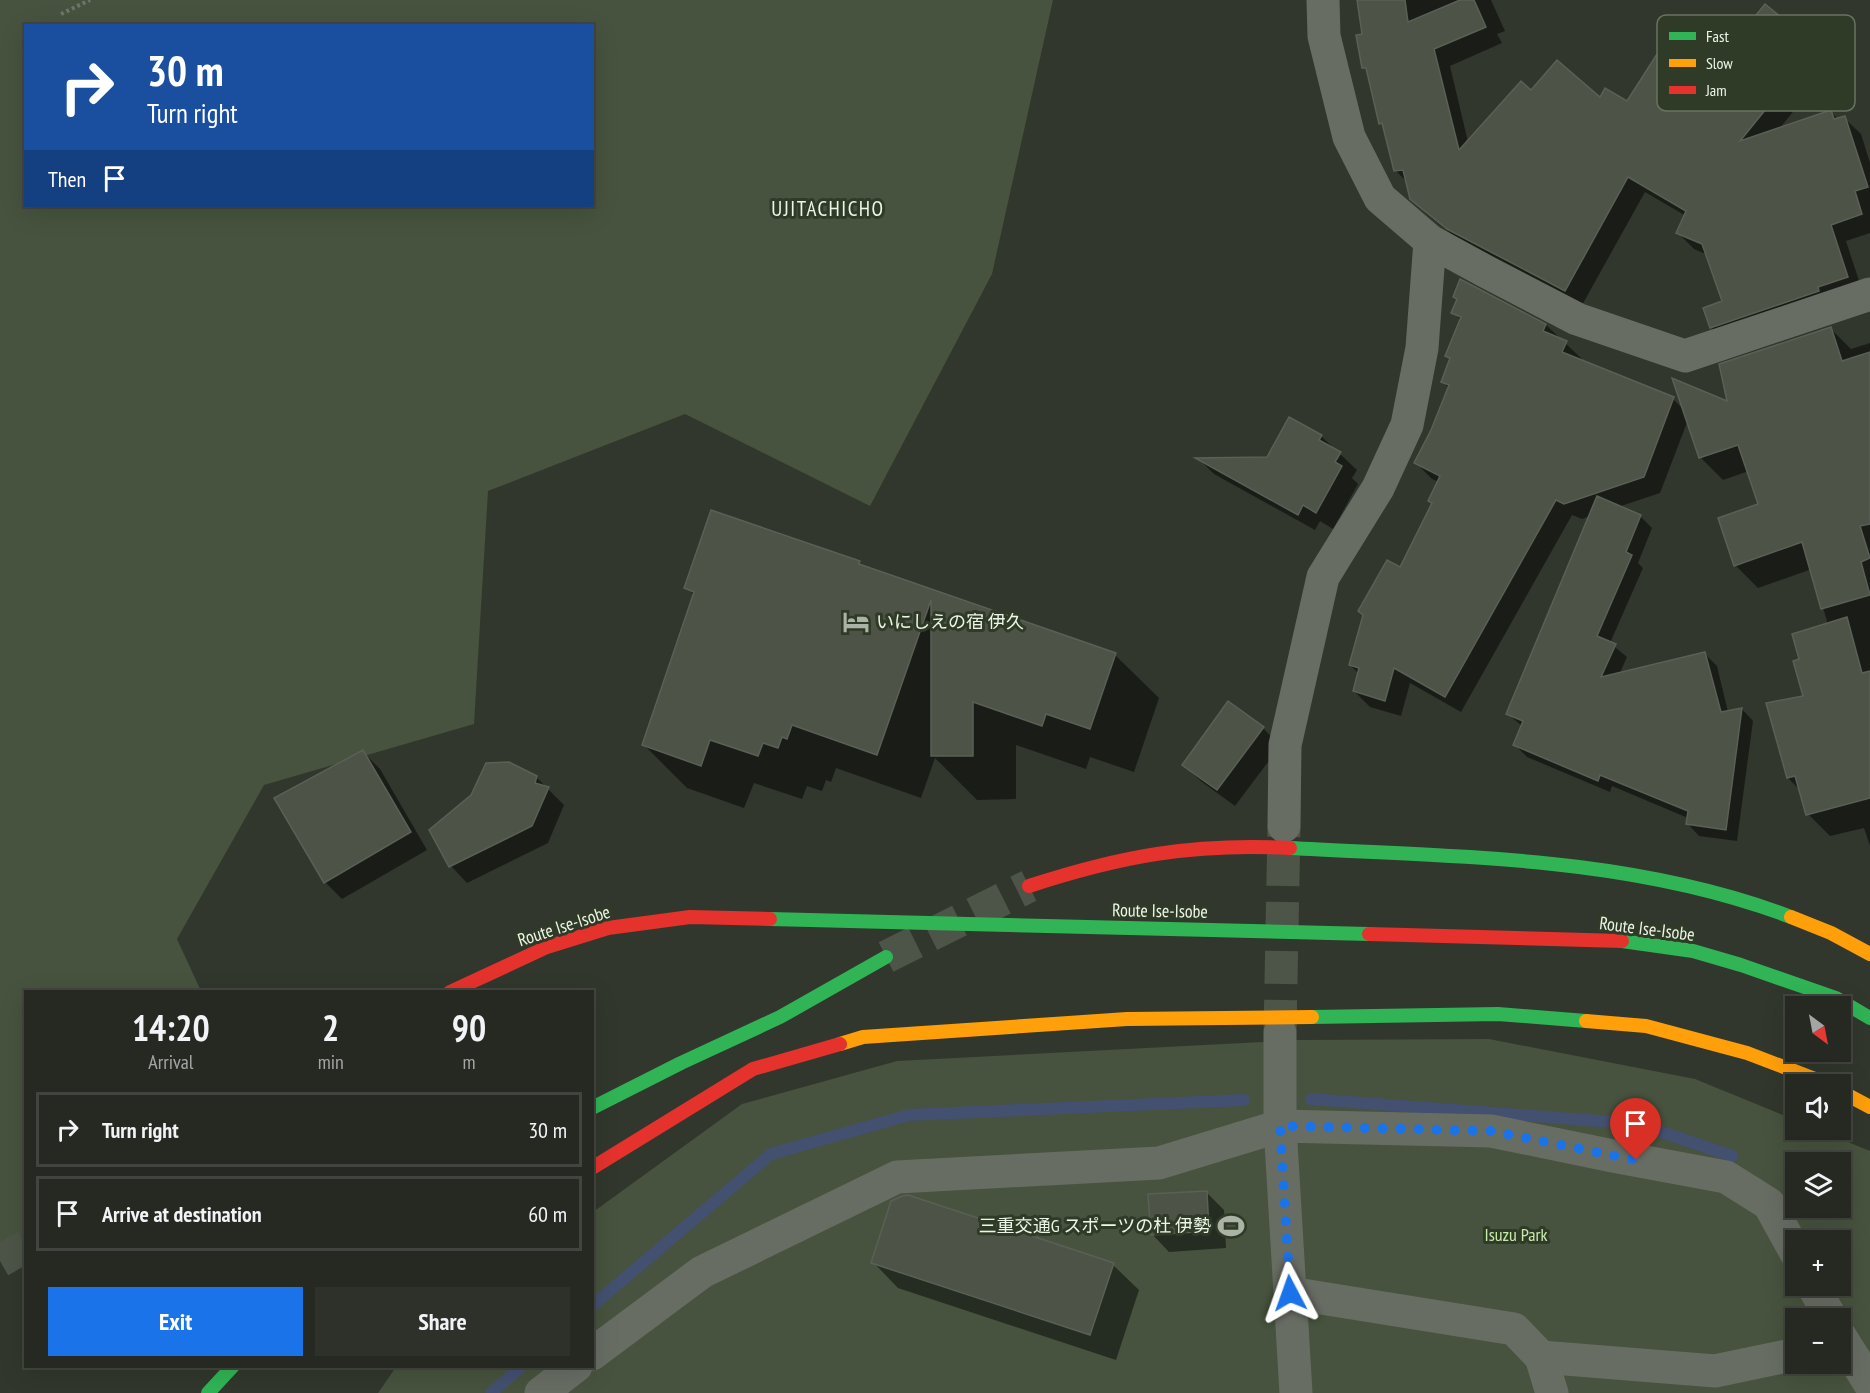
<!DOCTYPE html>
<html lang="en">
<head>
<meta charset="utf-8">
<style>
	body { margin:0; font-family:"PT Sans Narrow","Noto Sans JP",sans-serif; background:#2d312a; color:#f1f3f6; height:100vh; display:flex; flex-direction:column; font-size:22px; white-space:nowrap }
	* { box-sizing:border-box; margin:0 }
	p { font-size:20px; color:#a3a6a5 }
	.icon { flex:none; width:33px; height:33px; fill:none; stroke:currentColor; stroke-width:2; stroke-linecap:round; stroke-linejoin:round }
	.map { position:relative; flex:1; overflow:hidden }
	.details { position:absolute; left:24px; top:990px; width:570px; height:378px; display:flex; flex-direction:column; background:#252921; border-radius:0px; box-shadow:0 6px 24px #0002,0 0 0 2px #42453f }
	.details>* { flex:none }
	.guide { position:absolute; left:24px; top:24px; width:570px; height:183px; border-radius:0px; box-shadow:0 6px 24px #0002,0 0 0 2px #42453f; background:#1a4fa0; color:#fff; overflow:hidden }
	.needle { width:39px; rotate:148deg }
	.buttons { position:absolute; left:1785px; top:996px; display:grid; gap:12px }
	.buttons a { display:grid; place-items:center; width:66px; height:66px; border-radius:0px; background:#252921; box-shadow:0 6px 24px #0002,0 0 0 2px #42453f; font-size:30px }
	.pin { position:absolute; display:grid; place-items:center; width:51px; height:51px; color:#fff; margin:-62px -26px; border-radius:50% 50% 50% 0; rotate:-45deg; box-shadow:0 0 6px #0007 }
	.pin .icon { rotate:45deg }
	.me { position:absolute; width:66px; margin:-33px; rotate:356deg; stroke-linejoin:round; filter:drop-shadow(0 0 4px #0008) }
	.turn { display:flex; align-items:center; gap:21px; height:126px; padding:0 24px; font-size:27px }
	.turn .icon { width:78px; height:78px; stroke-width:2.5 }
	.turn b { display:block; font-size:42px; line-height:51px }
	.then { display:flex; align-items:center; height:57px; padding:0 24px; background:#0003; gap:12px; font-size:22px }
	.eta { display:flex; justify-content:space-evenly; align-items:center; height:102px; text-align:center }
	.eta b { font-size:36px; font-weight:600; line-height:42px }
	.button { display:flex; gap:12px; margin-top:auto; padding:12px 24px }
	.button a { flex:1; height:69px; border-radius:0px; background:#1a73e8; color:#fff; font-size:24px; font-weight:600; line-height:69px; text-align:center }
	.button a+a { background:#2d312a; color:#f1f3f6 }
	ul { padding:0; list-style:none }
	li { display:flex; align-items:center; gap:18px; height:75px; margin:0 12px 9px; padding:0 12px; border:3px solid #42453f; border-radius:0px }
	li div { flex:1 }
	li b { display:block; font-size:22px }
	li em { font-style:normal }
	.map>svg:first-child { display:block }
	.green { fill:#47533e; fill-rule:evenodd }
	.shadow { fill:#0007 }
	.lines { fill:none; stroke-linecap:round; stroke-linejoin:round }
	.stream { stroke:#43506f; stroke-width:12 }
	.building { fill:#4d5347; stroke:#5a6056; stroke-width:1.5 }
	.street-tunnel { stroke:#4d5448; stroke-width:33; stroke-dasharray:33 16; stroke-linecap:butt }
	.secondary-tunnel { stroke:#4d5448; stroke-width:33; stroke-dasharray:33 16; stroke-linecap:butt }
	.primary-tunnel { stroke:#4d5448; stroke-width:33; stroke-dasharray:33 16; stroke-linecap:butt }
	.path { stroke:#70746d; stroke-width:4; stroke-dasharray:3 3; stroke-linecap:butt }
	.street { stroke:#686d64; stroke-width:33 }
	.fast { stroke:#30b455; stroke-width:14 }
	.slow { stroke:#ff9f0a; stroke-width:14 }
	.jam { stroke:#e5322d; stroke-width:14 }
	.route { stroke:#1a73e8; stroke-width:10; stroke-dasharray:0 18 }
	.labels { text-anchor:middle; stroke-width:6; stroke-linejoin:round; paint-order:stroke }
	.poi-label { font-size:18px; fill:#edf5e8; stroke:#303b27; text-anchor:start }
	.street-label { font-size:18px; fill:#edf5e8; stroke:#303b27 }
	.park-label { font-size:18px; fill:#c7ebab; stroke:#303b27 }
	.quarter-label { font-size:21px; letter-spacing:1.5px; fill:#edf5e8; stroke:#303b27 }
	.key { fill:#303b27; stroke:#697361; stroke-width:1.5 }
	.key-label { font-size:16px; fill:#edf5e8 }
</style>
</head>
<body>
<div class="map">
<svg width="1870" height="1393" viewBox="0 0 1870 1393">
	<rect width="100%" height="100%" fill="#31372c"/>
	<g class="green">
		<path d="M0,0H1053L992,274L870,506L685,414L488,491L474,724L264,785L177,939L201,991L26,992L25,1239L0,1260ZM26,26H592V206H26Z"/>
		<path d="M1489,1039L1695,1079L1795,1120L1796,1130H1819L1870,1151V1393H378L396,1367L592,1366L593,1212L742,1104L897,1061L1299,1040ZM1796,1162H1840V1208H1796ZM1796,1240H1840V1286H1796ZM1796,1318H1840V1364H1796Z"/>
	</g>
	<g class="shadow">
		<path d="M1359,0H1491L1505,31L1497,34L1502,43L1450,66L1468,142L1531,92L1627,104L1676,68L1801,36L1817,52L1806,65L1820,79L1779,129L1831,112L1839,120L1844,118L1861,134L1870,163V233L1846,241L1863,293L1728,343L1711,327L1724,302L1708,255L1694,249L1678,233L1686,216L1645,192L1581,307L1465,245L1428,215L1411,198L1407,182L1396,171L1385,127L1381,123L1368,72L1364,67V35Z"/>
		<path d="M1461,281L1546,325L1582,359L1581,361L1673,399L1684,410L1729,403L1831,329L1851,349L1870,343V846L1864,828L1830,836L1808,814L1800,790L1788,778L1805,697L1801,660L1828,625L1812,569L1758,588L1735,565L1760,505L1749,471L1723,480L1700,457L1688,420L1660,493L1618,507L1640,516L1652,528L1638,563L1643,568L1610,643L1627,657L1619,675L1705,654L1717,666L1728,712L1742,709L1753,721L1737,841L1699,836L1688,824V818L1612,786L1610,792L1527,757L1515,745L1523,727L1508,714L1590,516L1582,519L1572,515L1461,712L1410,683L1401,716L1370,707L1354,691L1359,674L1350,665L1433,504L1429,501L1439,482L1432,479L1416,463L1432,431L1449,388L1443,382L1451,360L1447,356L1461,320L1453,312L1458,301L1454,297Z"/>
		<path d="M1290,419L1321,436L1357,470L1352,478L1358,484L1333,529L1320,521L1315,530L1214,474L1199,459L1268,458Z"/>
		<path d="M859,562L864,567L1115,655L1159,698L1134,772L1090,757L1086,769L1016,745V799L977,800L935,758L921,798L836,768L831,782L826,780L822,791L807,786L802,799L754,783L744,808L687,788L643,744L695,596L686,587Z"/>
		<path d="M1229,703L1263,728L1280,746L1235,806L1202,782L1184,765Z"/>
		<path d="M363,752L380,769L427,850L342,899L325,882Z"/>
		<path d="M537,778L564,805L548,843L467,883L451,866L431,830L473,796Z"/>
		<path d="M1206,1192L1224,1210L1226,1248L1169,1252L1152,1234Z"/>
		<path d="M873,1262L1113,1265L1139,1290L1116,1360L898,1288Z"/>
	</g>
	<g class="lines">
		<g class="stream">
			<path d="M1311,1099L1638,1124L1732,1156"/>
			<path d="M592,1306L771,1154L909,1115L1244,1100"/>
			<path d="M491,1393L522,1366"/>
		</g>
	</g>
	<g class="building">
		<path d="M1357,0H1405L1408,22L1460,0H1474L1486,27L1434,49L1459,150L1521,81L1531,90L1557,60L1600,97L1605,88L1627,101L1657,54L1676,66L1698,33L1726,52L1765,4L1802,34L1789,49L1805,61L1740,141L1831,110L1834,119L1845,116L1868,187L1855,191L1862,214L1831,225L1848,277L1818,287L1819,291L1710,328L1703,308L1722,301L1702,244L1676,233L1686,211L1628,177L1565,291L1447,229L1410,199L1403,170L1394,171L1382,123L1379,124L1366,68H1362L1356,35L1362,34Z"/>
		<path d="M1460,279L1546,324L1543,331L1567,341L1562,352L1674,397L1644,477L1564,504L1556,500L1445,697L1394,668L1385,701L1353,691L1359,668L1349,665L1363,615L1358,611L1387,560L1400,567L1432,503L1428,501L1440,476L1414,463L1431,430L1449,385L1441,382L1450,358L1445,356L1461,317L1451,313L1457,299L1453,297Z"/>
		<path d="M1831,327L1842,361L1870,352V524L1860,526L1870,558L1861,562L1870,595L1821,609L1802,542L1734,566L1718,518L1758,504L1738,445L1699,458L1672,378L1727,401L1719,364Z"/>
		<path d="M1289,417L1322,435L1319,440L1341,452L1335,462L1342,466L1316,513L1303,505L1298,515L1195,458L1267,457Z"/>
		<path d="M1597,496L1641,515L1626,552L1632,555L1597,636L1616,644L1601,677L1705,652L1721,712L1742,708L1726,830L1686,824L1688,811L1600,775L1598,781L1513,745L1523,721L1506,714Z"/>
		<path d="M711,510L860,561L859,564L1116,653L1090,729L1046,714L1042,726L973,702V756H931V600L877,755L792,725L787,739L782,737L778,748L763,743L758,756L710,740L701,766L642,745L694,592L684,588Z"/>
		<path d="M1847,617L1862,673L1870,671V798L1806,815L1795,776L1787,778L1766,703L1803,696L1793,661L1799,659L1792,634Z"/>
		<path d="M1228,701L1264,727L1217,790L1182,765Z"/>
		<path d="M363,750L411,832L324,883L274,798Z"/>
		<path d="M509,762L537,776L535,783L549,787L532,826L449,867L429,830L471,795L486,763Z"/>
		<path d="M1207,1191L1209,1231L1151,1235L1148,1194Z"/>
		<path d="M908,1195L1114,1263L1090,1335L871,1263L891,1201L902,1196Z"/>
	</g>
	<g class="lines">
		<path class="street-tunnel" d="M1280,1033L1284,826"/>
		<path class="secondary-tunnel" d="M886,957L1029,886"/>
		<path class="primary-tunnel" d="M0,1261L26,1246"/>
		<path class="path" d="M61,14L90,0"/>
		<g class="street">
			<path d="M1323,0L1324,36L1349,137L1380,198L1430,241L1485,271L1577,319L1685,356L1870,294"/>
			<path d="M1284,826L1285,745L1323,577L1378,488L1407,425L1422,348L1430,241"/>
			<path d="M1280,1033V1126L1296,1393"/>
			<path d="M1813,1286L1831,1318"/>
			<path d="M1290,1293L1514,1329L1541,1357L1552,1393"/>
			<path d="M1840,1336L1870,1384"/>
			<path d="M592,1354L702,1272L897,1177L1159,1163L1280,1126L1491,1131L1613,1156L1726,1177L1769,1204L1796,1253"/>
			<path d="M1541,1357L1715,1371L1796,1354"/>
			<path d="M541,1393L576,1366"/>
		</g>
		<g class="fast">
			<path d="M1290,848C1458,857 1631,856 1791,917"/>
			<path d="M770,919L1369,934"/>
			<path d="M1622,941L1693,951L1741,965L1836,998L1870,1018"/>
			<path d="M1312,1017L1498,1014L1586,1021"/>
			<path d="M592,1108L681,1063L780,1017L886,957"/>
			<path d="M208,1393L233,1366"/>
		</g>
		<g class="slow">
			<path d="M1791,917L1831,933L1870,954"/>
			<path d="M1586,1021L1646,1026L1747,1053L1828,1084"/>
			<path d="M840,1044L863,1037L1127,1019L1312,1017"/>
			<path d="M1840,1091L1870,1107"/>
		</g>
		<g class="jam">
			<path d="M1029,886C1121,856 1192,843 1290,848"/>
			<path d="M1369,934L1622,941"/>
			<path d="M450,992L547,947L608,928L690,917L770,919"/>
			<path d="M592,1168L753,1069L840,1044"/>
		</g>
	</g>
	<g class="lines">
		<path class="route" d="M1290,1293L1280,1126L1491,1131L1636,1160"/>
	</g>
	<defs>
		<g id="hotel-bare" transform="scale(2.07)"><path d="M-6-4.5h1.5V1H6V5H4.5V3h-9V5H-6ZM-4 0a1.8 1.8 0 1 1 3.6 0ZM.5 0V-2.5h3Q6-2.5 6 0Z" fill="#abb2a6" stroke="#303b27" stroke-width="2.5" paint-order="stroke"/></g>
		<g id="stadium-bare" transform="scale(2.07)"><path d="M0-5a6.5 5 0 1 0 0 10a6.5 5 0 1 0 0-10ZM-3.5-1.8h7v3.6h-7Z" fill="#abb2a6" stroke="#303b27" stroke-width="2.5" paint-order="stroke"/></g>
	</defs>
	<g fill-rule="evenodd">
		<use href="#hotel-bare" x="856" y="622"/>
		<use href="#stadium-bare" x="1231" y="1226"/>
	</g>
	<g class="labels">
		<g class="poi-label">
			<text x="876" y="628">いにしえの宿 伊久</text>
			<text x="1211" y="1232" text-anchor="end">三重交通G スポーツの杜 伊勢</text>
		</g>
		<g class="street-label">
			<text transform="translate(1160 911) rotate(1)" y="6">Route Ise-Isobe</text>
			<text transform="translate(564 926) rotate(-18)" y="6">Route Ise-Isobe</text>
			<text transform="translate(1647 929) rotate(7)" y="6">Route Ise-Isobe</text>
		</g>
		<g class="park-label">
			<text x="1516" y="1241">Isuzu Park</text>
		</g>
		<g class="quarter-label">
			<text x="828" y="216">UJITACHICHO</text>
		</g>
	</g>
	<rect x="1657" y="15" width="198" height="96" rx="9" class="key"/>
	<rect x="1669" y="32" width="27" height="8" fill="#30b455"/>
	<rect x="1669" y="59" width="27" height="8" fill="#ff9f0a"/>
	<rect x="1669" y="86" width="27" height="8" fill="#e5322d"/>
	<g class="key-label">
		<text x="1706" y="42">Fast</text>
		<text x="1706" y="69">Slow</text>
		<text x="1706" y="96">Jam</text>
	</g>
</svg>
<div class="buttons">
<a><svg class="needle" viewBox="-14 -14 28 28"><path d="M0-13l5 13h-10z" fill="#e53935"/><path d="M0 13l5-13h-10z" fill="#a3a6a5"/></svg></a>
<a><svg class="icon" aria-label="sound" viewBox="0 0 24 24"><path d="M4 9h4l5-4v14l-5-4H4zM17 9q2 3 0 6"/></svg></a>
<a><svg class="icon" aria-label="layers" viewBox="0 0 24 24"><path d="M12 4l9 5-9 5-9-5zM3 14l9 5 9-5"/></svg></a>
<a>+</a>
<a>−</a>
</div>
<div class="pin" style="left:1636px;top:1160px;background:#d93025"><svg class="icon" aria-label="arrive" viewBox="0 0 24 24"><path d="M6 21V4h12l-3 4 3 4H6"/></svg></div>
<svg class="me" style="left:1290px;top:1293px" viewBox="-20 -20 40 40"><path d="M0-17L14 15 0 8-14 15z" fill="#1a73e8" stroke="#fff" stroke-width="4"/></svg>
<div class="guide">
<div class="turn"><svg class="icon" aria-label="right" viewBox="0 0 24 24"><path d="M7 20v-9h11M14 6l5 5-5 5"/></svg><div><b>30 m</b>Turn right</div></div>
<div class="then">Then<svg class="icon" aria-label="arrive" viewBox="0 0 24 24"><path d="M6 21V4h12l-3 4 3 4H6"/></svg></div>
</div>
<section class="details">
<div class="eta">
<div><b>14:20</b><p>Arrival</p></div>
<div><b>2</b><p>min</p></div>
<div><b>90</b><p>m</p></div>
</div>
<ul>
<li><svg class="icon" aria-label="right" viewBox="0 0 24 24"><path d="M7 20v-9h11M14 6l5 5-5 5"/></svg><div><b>Turn right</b></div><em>30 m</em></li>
<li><svg class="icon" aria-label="arrive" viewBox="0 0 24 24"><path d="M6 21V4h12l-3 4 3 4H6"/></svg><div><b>Arrive at destination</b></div><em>60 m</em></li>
</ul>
<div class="button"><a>Exit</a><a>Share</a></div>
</section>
</div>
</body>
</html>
